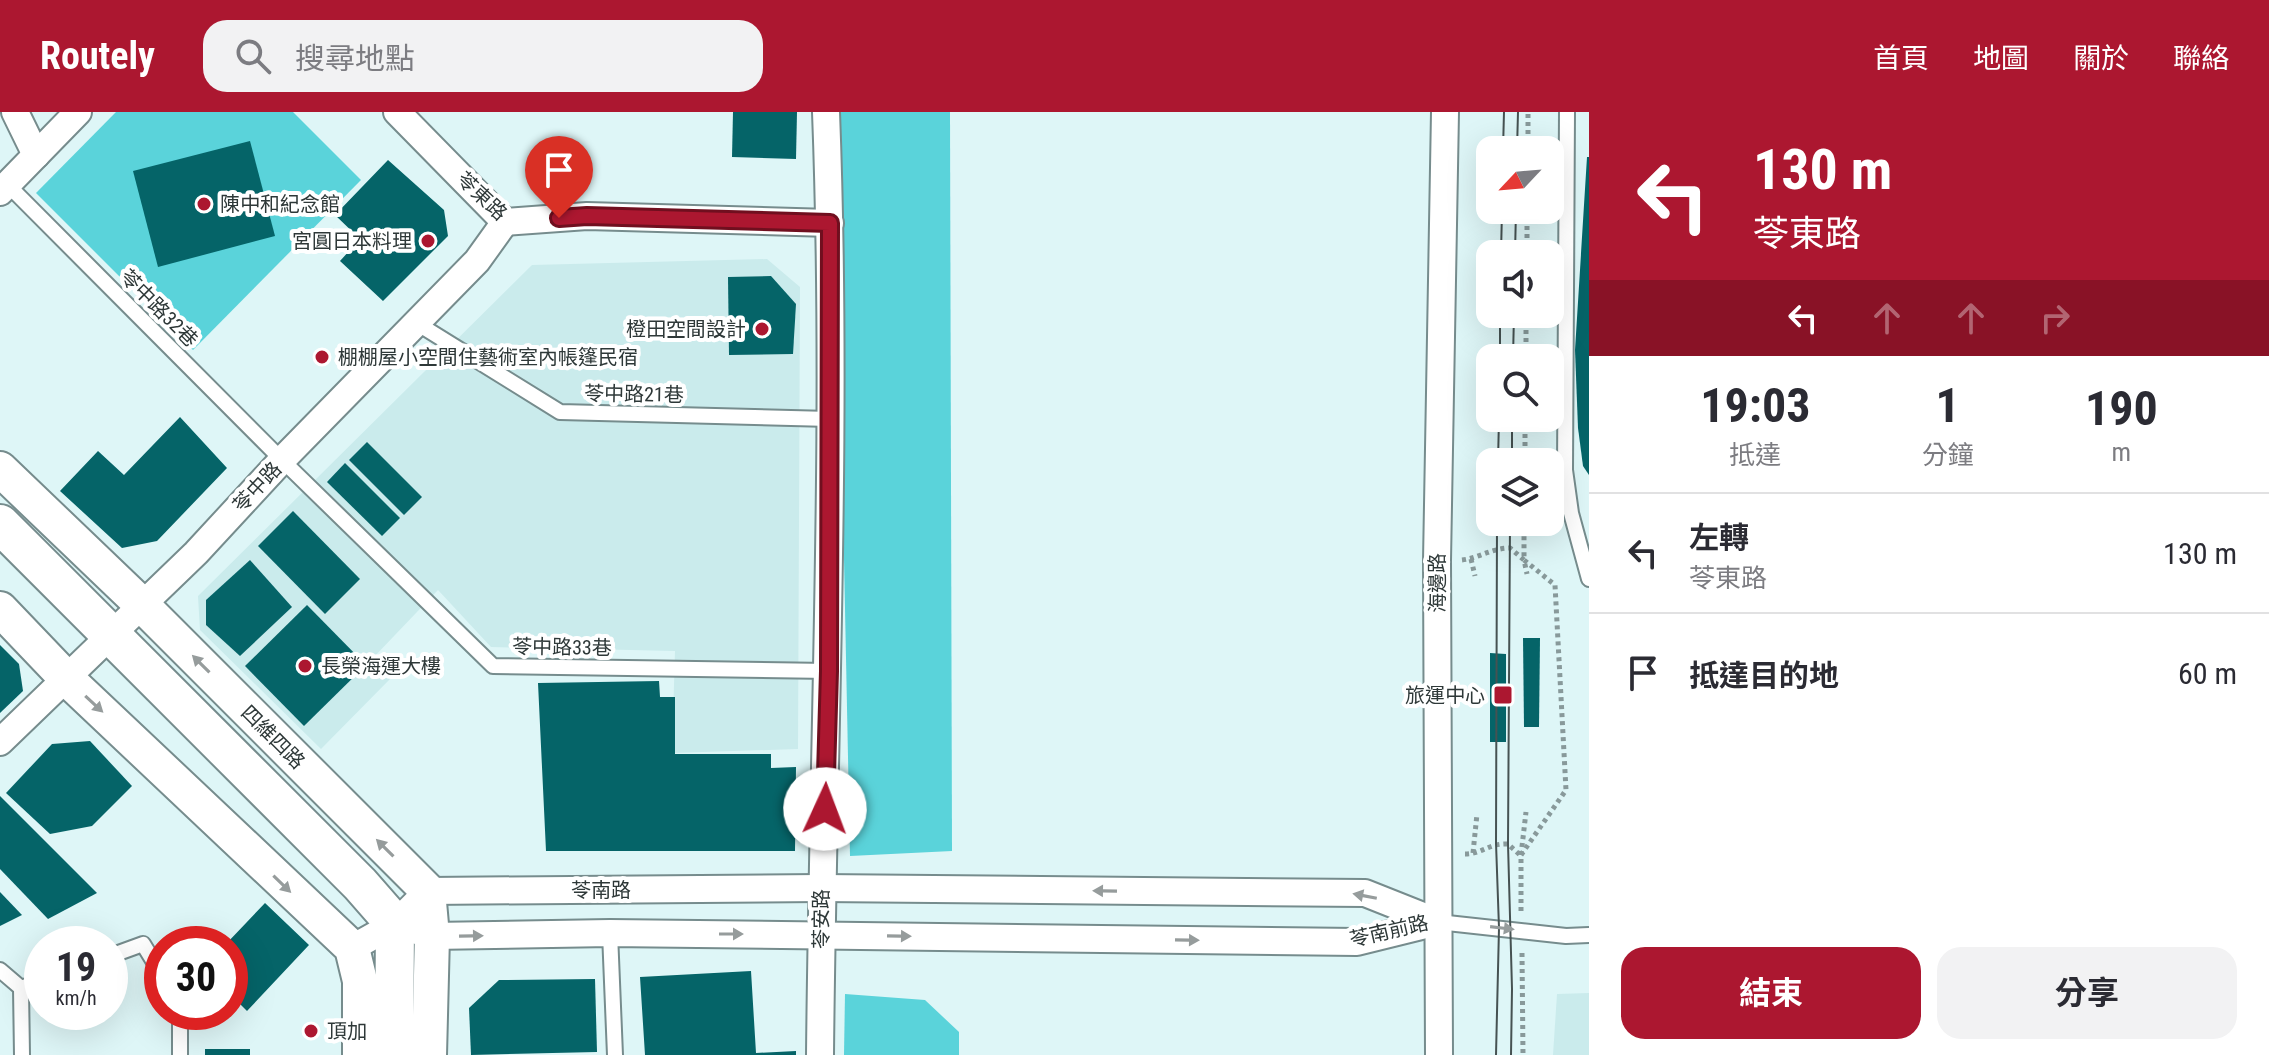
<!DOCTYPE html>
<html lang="zh-TW">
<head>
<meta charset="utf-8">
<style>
	body { margin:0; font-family:"Roboto Condensed","Noto Sans TC",sans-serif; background:#f2f2f3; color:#2b2b33; height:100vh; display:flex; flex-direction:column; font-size:30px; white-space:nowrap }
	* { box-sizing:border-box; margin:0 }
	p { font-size:26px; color:#7c7c81 }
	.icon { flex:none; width:44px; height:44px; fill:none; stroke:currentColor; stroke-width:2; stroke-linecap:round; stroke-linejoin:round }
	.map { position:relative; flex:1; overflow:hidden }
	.panel { display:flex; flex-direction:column; background:#fff; width:680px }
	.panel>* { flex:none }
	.banner { background:#ac1730; color:#fff; overflow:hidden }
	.needle { width:52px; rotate:244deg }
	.buttons { position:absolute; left:1476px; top:24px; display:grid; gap:16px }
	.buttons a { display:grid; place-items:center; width:88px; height:88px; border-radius:16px; background:#fff; box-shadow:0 8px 32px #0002; font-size:40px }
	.speed { position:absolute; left:24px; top:814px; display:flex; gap:16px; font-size:40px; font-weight:700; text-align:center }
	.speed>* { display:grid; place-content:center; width:104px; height:104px; border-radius:50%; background:#fff; box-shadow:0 8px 32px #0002; line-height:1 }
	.speed small { font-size:20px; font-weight:400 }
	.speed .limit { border:12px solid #d22; background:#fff; color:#111 }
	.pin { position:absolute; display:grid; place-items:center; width:68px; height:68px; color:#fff; margin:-82px -34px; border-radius:50% 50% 50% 0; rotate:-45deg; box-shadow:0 0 8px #0007 }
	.pin .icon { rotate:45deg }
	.me { position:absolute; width:88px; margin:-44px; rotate:2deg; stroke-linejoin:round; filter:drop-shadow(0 0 6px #0008) }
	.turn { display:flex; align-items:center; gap:28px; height:168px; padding:0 32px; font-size:36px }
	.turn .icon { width:104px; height:104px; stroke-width:2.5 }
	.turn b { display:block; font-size:56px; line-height:68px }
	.lanes { display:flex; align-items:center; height:76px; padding:0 32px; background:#0003; justify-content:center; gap:40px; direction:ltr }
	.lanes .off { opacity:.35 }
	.eta { display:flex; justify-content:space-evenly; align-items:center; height:136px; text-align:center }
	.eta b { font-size:48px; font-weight:700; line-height:56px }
	.action { display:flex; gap:16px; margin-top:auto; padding:16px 32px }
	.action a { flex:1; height:92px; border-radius:24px; background:#ac1730; color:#fff; font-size:32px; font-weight:700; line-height:92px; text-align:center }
	.action a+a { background:#f2f2f3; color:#2b2b33 }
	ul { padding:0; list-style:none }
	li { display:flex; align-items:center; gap:24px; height:120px; padding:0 32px; border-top:2px solid #e1e1e2 }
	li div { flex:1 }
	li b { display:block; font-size:30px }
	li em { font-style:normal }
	header { display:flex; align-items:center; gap:48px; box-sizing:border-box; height:112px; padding:0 40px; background:#ac1730; color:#fff }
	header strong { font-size:38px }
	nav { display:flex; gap:44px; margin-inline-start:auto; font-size:28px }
	.search { width:560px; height:72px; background:#f2f2f3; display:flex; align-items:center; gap:20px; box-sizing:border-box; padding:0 28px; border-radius:24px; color:#7c7c81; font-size:30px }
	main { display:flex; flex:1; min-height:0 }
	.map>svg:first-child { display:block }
	.built { fill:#caebec }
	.green { fill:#5ad3da }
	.building { fill:#056468 }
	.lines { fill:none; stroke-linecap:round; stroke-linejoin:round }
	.service-casing { stroke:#768c8d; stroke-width:18 }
	.minor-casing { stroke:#768c8d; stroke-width:30 }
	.tertiary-casing { stroke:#768c8d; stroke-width:38 }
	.secondary-casing { stroke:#768c8d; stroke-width:42 }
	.path { stroke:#88999a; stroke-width:5; stroke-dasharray:4 4; stroke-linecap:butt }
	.service { stroke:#fff; stroke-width:14 }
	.minor { stroke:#fff; stroke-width:26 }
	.tertiary { stroke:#fff; stroke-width:34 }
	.secondary { stroke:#fff; stroke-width:38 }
	.tram { stroke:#465252; stroke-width:2 }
	.oneway { fill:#969c9c }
	.route-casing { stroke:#700f1f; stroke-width:20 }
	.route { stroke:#ac1730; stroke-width:14 }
	.poi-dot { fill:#ac1730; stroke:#fff; stroke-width:3 }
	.labels { text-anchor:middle; stroke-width:8; stroke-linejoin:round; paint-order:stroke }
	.street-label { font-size:20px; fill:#2e3838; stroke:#fff }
	.poi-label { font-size:20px; fill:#2e3838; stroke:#fff; text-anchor:start }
</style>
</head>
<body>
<header>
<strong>Routely</strong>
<div class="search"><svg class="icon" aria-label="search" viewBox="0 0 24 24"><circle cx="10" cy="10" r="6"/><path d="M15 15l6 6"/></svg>搜尋地點</div>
<nav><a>首頁</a><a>地圖</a><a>關於</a><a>聯絡</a></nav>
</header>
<main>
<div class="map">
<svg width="1589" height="943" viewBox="0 0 1589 943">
	<rect width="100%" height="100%" fill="#def6f7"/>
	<g class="built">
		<path d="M767,147L800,175L798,637L672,641L675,539L491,535L438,478L373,546L390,567L321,637L200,518L198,484L532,153Z"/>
		<path d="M1589,881V943H1553L1557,882Z"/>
	</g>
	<g class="green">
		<path d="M116,0H293L361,68L193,238L36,81Z"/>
		<path d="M835,0H950L952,739L850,744Z"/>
		<path d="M845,882L925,888L959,920V943H844Z"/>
	</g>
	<g class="building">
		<path d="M733,0H797L796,47L732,45Z"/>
		<path d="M250,29L275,124L158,155L133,59Z"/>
		<path d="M1587,45H1589V363L1583,354L1578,316L1575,238Z"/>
		<path d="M388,48L444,98L448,124L383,189L340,149L360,127L335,103Z"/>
		<path d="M771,164L796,192L793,242L729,243L728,165Z"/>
		<path d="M180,305L227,356L157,429L122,436L60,379L98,339L124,363Z"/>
		<path d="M367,330L422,385L404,403L349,348Z"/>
		<path d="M345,351L400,406L382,424L327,370Z"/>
		<path d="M293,399L360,467L325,502L258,434Z"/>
		<path d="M250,448L292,495L240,544L206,513V488Z"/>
		<path d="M307,493L366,553L304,614L245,554Z"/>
		<path d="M1523,526H1540L1539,615H1524Z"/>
		<path d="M0,533L19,552L23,579L0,601Z"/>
		<path d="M1490,541L1506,542V630H1490Z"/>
		<path d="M659,569L660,585H675V642H771V656L796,655L795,739H546L538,571Z"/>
		<path d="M90,629L132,674L92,714L50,722L6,681L52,632Z"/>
		<path d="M0,684L97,781L48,807L0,757Z"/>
		<path d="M0,780L22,803L0,814Z"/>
		<path d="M265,791L309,833L247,899L230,882V832H226Z"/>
		<path d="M751,859L756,941L796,939V943H645L640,865Z"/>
		<path d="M595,867L597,940L471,943L469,896L499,868Z"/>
		<rect x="205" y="937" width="45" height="6"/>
	</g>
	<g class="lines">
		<g class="service-casing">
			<g id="service">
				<path d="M1567,0L1565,358L1571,401L1589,467"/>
				<path d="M7,72L282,348L493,554L829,559"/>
				<path d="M415,210L560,300L830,307"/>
				<path d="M1438,810L1566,824L1589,823"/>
				<path d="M610,821L615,943"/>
				<path d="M110,844L143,832L162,863"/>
				<path d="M0,858L21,876L22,943"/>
				<path d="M21,876L42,869"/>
				<path d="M180,943V900"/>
			</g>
		</g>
		<g class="minor-casing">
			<g id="minor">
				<path d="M15,0L36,43"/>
				<path d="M397,0L505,110L587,104L830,111"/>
				<path d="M0,80L78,0"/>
				<path d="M0,630L196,441L282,348L477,149L505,110"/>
				<path d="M417,819L432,824L610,821L1357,830L1438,810"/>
				<path d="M352,836L395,812L428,779L821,776L1365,781L1438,810"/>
				<path d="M820,943C823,629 838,314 826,0"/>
				<path d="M1439,943L1437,449L1445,0"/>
			</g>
		</g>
		<g class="tertiary-casing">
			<g id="tertiary">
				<path d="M0,357L142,493L428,779L432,824L429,943"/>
				<path d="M0,497L66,566L352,836L360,869V943"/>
			</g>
		</g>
		<g class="secondary-casing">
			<path id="secondary" d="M0,412L360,772L395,812L394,943"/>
		</g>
		<g class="path">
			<path d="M1528,38V0"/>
			<path d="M1527,142V98"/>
			<path d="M1526,246V202"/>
			<path d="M1525,350V306"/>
			<path d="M1471,447L1475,464"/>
			<path d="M1462,448C1479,446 1492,436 1510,436L1524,448L1527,462"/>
			<path d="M1473,741L1477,702"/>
			<path d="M1465,742C1482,742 1489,731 1508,732L1520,743"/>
			<path d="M1521,743L1566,678L1555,473L1524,448V410"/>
			<path d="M1521,799V743L1526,700"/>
			<path d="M1522,841L1523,943"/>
		</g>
		<use href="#service" class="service"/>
		<use href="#minor" class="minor"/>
		<use href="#tertiary" class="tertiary"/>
		<use href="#secondary" class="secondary"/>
		<g class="tram">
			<path d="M1503,38L1504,0"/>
			<path d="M1517,38L1518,0"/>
			<path d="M1501,142L1502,98"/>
			<path d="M1515,142L1516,98"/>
			<path d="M1500,246V202"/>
			<path d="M1513,246L1514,202"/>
			<path d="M1498,350L1499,306"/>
			<path d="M1512,350V306"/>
			<path d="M1510,410L1508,732L1512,877L1511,943"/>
			<path d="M1496,943L1499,816L1496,731L1497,410"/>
		</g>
	</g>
	<defs><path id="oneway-solid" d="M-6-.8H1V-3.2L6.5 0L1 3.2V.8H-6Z" transform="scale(2)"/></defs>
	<g class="oneway">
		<use href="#oneway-solid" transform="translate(201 552) rotate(-135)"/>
		<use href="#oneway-solid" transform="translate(94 592) rotate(43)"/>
		<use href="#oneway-solid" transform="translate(385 736) rotate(-135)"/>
		<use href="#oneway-solid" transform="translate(282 772) rotate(44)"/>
		<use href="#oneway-solid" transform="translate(1105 779) rotate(-179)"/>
		<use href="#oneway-solid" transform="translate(1365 784) rotate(-169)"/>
		<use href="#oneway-solid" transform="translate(1502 816) rotate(7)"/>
		<use href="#oneway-solid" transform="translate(731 822)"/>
		<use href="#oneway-solid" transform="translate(471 824) rotate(-1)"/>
		<use href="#oneway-solid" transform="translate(899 824) rotate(1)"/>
		<use href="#oneway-solid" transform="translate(1187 828) rotate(1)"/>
	</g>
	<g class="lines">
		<g class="route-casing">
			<path id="route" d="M559,106L587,104L830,111L829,559L825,697"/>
		</g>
		<use href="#route" class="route"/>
	</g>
	<g class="poi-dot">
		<circle cx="204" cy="92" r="8"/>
		<circle cx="428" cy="129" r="8"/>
		<circle cx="762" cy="217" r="8"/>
		<circle cx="322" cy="245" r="8"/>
		<circle cx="305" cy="554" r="8"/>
		<rect x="1493" y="573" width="20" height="20" rx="4"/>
		<circle cx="311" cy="919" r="8"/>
	</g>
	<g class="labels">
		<g class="street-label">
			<text transform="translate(482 84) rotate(43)" y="7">苓東路</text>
			<text transform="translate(159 196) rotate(45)" y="7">苓中路32巷</text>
			<text transform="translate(634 282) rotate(1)" y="7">苓中路21巷</text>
			<text transform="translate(257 375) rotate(-47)" y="7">苓中路</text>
			<text transform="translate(1437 471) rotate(-90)" y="7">海邊路</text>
			<text transform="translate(562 535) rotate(1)" y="7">苓中路33巷</text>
			<text transform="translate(273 625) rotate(45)" y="7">四維四路</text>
			<text x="601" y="785">苓南路</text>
			<text transform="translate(821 807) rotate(-90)" y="7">苓安路</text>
			<text transform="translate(1389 819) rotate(-13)" y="7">苓南前路</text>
		</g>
		<g class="poi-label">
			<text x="220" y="99">陳中和紀念館</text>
			<text x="412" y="136" text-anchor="end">宮圓日本料理</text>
			<text x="746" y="224" text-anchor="end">橙田空間設計</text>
			<text x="338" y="252">棚棚屋小空間住藝術室內帳篷民宿</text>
			<text x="321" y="561">長榮海運大樓</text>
			<text x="1485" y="590" text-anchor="end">旅運中心</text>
			<text x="327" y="926">頂加</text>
		</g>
	</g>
</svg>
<div class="buttons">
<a><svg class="needle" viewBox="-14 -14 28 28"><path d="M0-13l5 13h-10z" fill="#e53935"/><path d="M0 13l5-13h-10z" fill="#7c7c81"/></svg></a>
<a><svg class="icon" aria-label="sound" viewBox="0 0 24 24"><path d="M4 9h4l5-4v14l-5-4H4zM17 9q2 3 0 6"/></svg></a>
<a><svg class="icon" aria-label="search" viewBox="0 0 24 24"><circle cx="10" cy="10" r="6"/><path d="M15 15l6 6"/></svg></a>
<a><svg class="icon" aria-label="layers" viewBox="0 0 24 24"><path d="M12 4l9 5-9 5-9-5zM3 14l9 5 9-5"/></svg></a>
</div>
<div class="speed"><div>19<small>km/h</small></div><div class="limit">30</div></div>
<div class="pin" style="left:559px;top:106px;background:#d93025"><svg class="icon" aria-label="arrive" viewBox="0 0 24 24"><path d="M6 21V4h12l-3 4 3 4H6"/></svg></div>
<svg class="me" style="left:825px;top:697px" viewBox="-20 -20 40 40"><circle r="19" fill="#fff"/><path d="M0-13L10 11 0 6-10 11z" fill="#ac1730"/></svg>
</div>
<section class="panel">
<div class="banner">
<div class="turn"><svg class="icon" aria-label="left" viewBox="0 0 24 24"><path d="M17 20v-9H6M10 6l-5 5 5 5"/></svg><div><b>130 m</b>苓東路</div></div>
<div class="lanes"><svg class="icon" aria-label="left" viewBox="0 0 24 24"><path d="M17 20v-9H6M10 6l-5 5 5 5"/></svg><svg class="icon off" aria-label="ahead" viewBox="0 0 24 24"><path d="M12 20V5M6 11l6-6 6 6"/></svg><svg class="icon off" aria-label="ahead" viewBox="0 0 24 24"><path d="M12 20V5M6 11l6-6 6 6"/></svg><svg class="icon off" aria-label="right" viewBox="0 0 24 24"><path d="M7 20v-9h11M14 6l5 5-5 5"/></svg></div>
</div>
<div class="eta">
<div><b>19:03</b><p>抵達</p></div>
<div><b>1</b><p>分鐘</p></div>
<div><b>190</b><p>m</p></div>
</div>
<ul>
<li><svg class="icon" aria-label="left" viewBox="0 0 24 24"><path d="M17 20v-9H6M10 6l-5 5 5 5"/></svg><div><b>左轉</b><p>苓東路</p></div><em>130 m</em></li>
<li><svg class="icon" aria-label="arrive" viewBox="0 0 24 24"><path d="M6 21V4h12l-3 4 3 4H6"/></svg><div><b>抵達目的地</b></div><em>60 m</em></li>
</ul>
<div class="action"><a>結束</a><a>分享</a></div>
</section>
</main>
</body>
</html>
